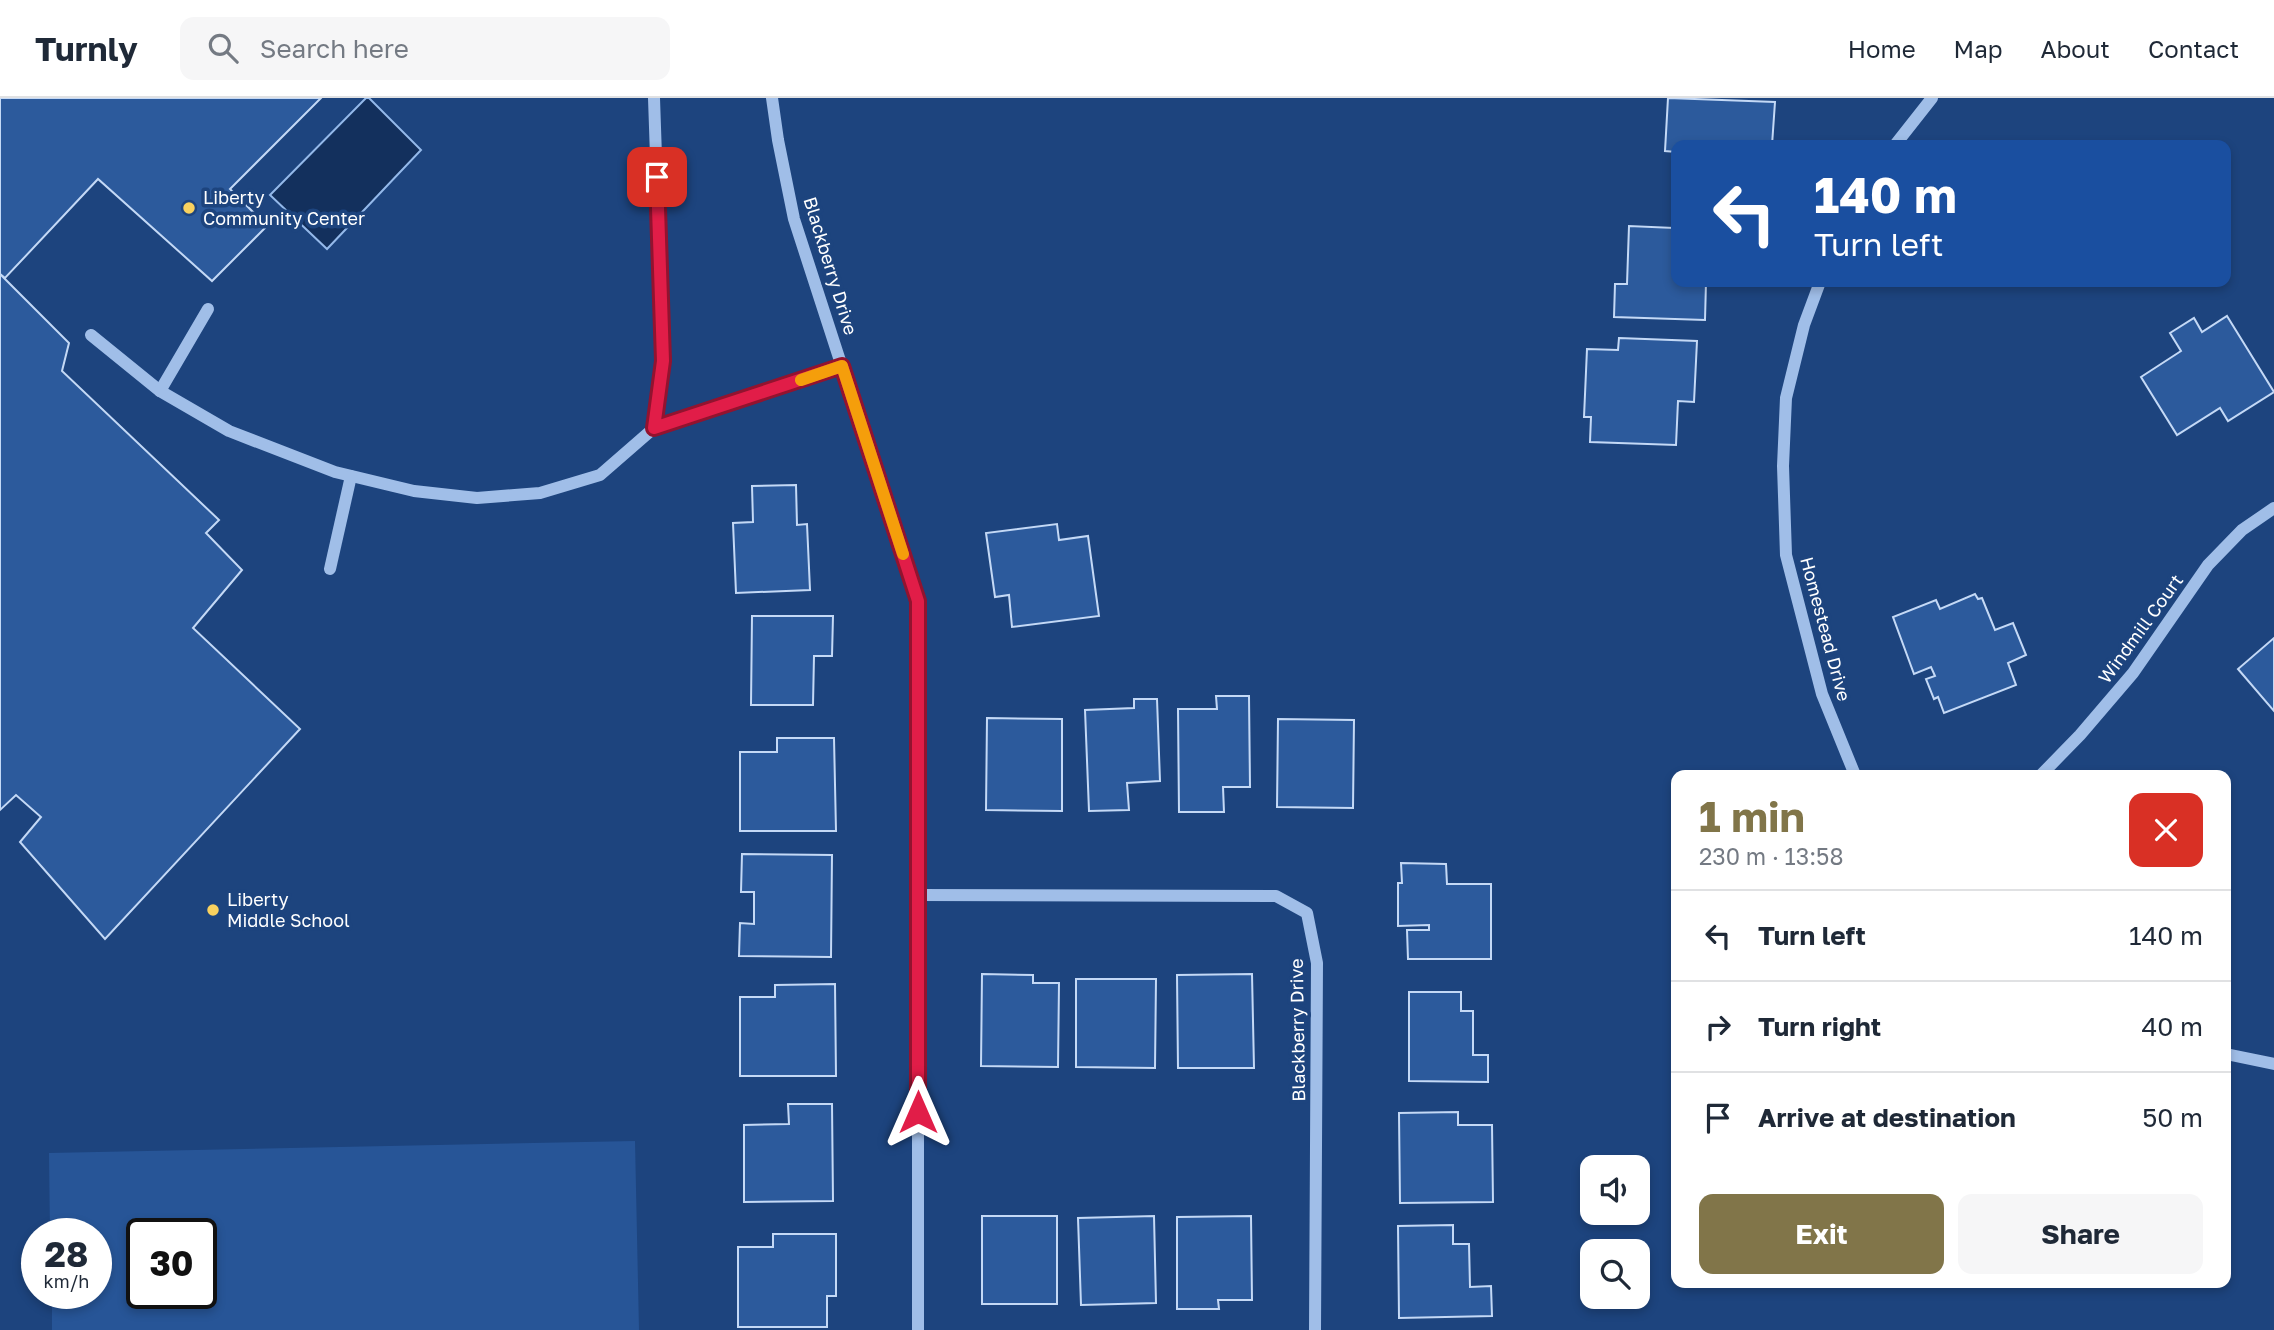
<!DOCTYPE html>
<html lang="en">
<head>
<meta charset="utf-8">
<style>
	body { margin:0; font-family:"Golos Text",sans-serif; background:#f6f6f7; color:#1f2937; height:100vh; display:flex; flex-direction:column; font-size:26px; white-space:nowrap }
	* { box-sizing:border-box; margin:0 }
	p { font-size:23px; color:#747a83 }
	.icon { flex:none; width:38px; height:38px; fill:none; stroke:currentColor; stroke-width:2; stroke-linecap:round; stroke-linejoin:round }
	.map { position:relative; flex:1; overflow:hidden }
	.drawer { position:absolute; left:1671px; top:672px; width:560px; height:518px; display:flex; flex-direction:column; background:#fff; border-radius:14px; box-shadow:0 4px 10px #0003 }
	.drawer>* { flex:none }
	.hud { position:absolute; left:1671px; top:42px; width:560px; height:147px; border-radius:14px; box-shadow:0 4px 10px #0003; background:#1a4fa0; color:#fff; overflow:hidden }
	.fabs { position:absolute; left:1580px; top:1057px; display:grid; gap:14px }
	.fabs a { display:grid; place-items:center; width:70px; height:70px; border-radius:14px; background:#fff; box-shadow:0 4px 10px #0003; font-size:35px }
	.speed { position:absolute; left:21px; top:1120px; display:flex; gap:14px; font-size:35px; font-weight:700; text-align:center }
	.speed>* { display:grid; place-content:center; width:91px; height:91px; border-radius:50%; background:#fff; box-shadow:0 4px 10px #0003; line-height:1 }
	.speed small { font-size:18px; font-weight:400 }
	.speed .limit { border:4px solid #111; border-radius:10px; background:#fff; color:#111 }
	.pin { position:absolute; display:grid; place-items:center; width:60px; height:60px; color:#fff; margin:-30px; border-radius:14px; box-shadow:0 4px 10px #0006 }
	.me { position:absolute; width:77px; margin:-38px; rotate:0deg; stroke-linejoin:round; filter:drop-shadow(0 0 5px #0008) }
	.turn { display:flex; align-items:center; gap:24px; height:147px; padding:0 28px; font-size:32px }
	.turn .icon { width:91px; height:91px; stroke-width:2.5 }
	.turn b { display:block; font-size:49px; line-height:60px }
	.round { display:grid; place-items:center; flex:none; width:74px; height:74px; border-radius:14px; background:#f6f6f7 }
	.headline { display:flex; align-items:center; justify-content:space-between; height:119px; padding:0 28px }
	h1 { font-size:42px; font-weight:700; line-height:52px; color:#817549 }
	.button { display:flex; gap:14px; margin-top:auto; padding:14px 28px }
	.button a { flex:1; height:80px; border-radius:14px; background:#817549; color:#fff; font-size:28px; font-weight:700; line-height:80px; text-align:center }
	.button a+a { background:#f6f6f7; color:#1f2937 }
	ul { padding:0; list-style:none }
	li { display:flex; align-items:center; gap:21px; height:91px; padding:0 28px; border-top:2px solid #e0e1e3 }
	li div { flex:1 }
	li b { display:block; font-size:26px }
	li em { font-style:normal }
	header { display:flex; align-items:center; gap:42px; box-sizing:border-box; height:98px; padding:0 35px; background:#fff; border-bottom:2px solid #e0e1e3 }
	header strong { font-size:33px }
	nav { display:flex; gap:38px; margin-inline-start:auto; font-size:24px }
	.search { width:490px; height:63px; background:#f6f6f7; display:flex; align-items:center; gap:18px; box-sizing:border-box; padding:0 24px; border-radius:14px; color:#747a83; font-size:26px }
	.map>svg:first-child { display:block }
	.green { fill:#275597; fill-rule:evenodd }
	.water { fill:#13305d; stroke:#94b9ea; stroke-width:2 }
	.building { fill:#2c5a9c; stroke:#c4d9f6; stroke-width:2 }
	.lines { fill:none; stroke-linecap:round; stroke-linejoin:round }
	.minor { stroke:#a0bee8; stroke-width:12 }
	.route-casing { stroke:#92132f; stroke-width:18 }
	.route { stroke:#e11d48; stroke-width:12 }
	.slow { stroke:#f59e0b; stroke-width:12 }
	.poi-dot { fill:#f8d15f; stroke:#1d447e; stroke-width:2.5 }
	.labels { text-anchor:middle; stroke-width:7; stroke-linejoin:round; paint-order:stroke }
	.poi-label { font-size:18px; fill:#fff; stroke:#1d447e; text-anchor:start }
	.street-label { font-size:18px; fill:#fff; stroke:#1d447e }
</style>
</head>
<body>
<header>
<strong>Turnly</strong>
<div class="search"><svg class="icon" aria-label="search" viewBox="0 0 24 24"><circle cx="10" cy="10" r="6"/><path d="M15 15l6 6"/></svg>Search here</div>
<nav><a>Home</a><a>Map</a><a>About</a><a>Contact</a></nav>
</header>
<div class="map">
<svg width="2274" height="1232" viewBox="0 0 2274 1232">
	<rect width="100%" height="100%" fill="#1d447e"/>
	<path class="green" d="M635,1043L639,1232H52V1195H96V1136H50L49,1055ZM142,1136H201V1195H142Z"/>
	<path class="water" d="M366,0H369L421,52L327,151L270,97Z"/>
	<g class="building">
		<path d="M0,0H321L230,91L267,128L212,183L98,81L5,180L0,176Z"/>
		<path d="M1668,0L1775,4L1772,47H1676V54L1665,53Z"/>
		<path d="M1675,115L1676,184H1706L1705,222L1614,219L1615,186H1627L1629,128L1674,130Z"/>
		<path d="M0,176L69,245L62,273L219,422L206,435L242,472L193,530L300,631L105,841L20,744L41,719L16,697L0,712Z"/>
		<path d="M2227,218L2274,294L2228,323L2220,310L2177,337L2141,279L2181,253L2170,235L2194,220L2202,234Z"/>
		<path d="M1619,240L1697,243L1694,304L1678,303L1676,347L1590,344L1591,319H1584L1587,251L1618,252Z"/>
		<path d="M796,387L797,427L807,426L810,492L736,495L733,425L753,424L752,388Z"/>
		<path d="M1057,426L1059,442L1088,438L1099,518L1012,529L1009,497L995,499L986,435Z"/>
		<path d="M1975,496L1978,501L1982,500L1995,532L2013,525L2026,557L2008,565L2016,587L1944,615L1938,599L1934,601L1926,581L1935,578L1931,569L1914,576L1893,519L1936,502L1940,511Z"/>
		<path d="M752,518H833L832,558H814L813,607H751Z"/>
		<path d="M2274,540V613L2238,571Z"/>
		<path d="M1216,598H1249L1250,689H1223L1224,714H1179L1178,611H1217Z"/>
		<path d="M1134,601H1157L1160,683L1127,685L1129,712L1089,713L1085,612L1134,610Z"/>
		<path d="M987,620L1062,621V713L986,712Z"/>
		<path d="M1278,621L1354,622L1353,710L1277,709Z"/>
		<path d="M777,640H834L836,733H740V654H777Z"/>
		<path d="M742,756L832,757L831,859L739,858L740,825L754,826V794H741Z"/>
		<path d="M1401,765L1446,766L1447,786H1491V861H1408L1407,832H1429V827L1398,828V785H1402Z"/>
		<path d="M982,876L1033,877V885H1059L1058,969L981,968Z"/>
		<path d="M1252,876L1254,970H1178L1177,877Z"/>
		<path d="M1076,881H1156L1155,970L1076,969Z"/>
		<path d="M835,886L836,978H740V899H775V887Z"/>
		<path d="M1409,894H1461V913H1473V957H1488V984L1409,983Z"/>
		<path d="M788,1006H832L833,1103L744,1104V1027L789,1026Z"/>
		<path d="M1458,1014V1027H1492L1493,1104L1400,1105L1399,1015Z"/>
		<rect x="982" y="1118" width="75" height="88"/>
		<path d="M1154,1118L1156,1205L1081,1207L1078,1120Z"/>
		<path d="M1251,1118L1252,1202H1218L1219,1211H1177V1119Z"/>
		<path d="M1453,1127V1146H1469L1470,1189L1491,1188L1492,1218L1399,1220L1398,1128Z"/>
		<path d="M773,1136H836V1198H827V1229H738V1149H773Z"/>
	</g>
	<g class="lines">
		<g class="minor">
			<path d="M654,0L663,263L654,330"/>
			<path d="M772,0L778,42L794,121L918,503V1232"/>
			<path d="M1895,47L1932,0"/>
			<path d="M1820,184L1804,227L1786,300L1783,368L1786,457L1822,596L1855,677"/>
			<path d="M91,237L160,293L229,333L335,374L414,393L477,400L540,395L600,377L654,330L842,268"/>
			<path d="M160,293L208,211"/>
			<path d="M330,471L351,378"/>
			<path d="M2041,677L2080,637L2133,575L2208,467L2242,432L2274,410"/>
			<path d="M918,797L1276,798L1307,815L1317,865L1315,1232"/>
			<path d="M2226,956L2274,966"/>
		</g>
	</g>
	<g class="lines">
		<g class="route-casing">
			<path id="route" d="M657,79L663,263L654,330L842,268L918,503V1014"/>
		</g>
		<use href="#route" class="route"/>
		<path class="slow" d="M801,282L842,268L903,456"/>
	</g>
	<g class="poi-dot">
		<circle cx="189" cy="110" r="7"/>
		<circle cx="213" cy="812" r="7"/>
	</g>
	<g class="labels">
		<g class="poi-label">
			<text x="203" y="106">Liberty<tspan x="203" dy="21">Community Center</tspan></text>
			<text x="227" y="808">Liberty<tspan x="227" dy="21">Middle School</tspan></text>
		</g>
		<g class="street-label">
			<text transform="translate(830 168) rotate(73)" y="6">Blackberry Drive</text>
			<text transform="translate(1825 531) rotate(75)" y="6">Homestead Drive</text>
			<text transform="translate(2141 531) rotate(-54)" y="6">Windmill Court</text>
			<text transform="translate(1298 932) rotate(-91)" y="6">Blackberry Drive</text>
		</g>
	</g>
</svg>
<div class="fabs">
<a><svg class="icon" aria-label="sound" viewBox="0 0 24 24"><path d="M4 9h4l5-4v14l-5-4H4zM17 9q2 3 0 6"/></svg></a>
<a><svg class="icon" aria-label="search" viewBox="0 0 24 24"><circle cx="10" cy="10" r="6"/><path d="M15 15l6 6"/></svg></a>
</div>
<div class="speed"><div>28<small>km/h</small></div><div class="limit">30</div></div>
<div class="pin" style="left:657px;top:79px;background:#d93025"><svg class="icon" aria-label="arrive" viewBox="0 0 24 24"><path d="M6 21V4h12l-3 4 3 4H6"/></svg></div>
<svg class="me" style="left:918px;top:1014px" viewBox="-20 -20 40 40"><path d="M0-17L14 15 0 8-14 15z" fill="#e11d48" stroke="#fff" stroke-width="4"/></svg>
<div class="hud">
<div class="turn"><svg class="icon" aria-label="left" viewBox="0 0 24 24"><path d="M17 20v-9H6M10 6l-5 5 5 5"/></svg><div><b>140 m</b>Turn left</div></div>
</div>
<section class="drawer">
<div class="headline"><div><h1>1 min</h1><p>230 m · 13:58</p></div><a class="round" style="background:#d93025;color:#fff"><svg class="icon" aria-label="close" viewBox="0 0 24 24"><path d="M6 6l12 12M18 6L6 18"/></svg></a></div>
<ul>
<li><svg class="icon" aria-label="left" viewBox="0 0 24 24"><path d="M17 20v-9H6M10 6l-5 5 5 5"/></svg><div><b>Turn left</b></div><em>140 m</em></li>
<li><svg class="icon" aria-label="right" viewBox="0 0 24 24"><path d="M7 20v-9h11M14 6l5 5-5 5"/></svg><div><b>Turn right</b></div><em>40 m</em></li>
<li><svg class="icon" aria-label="arrive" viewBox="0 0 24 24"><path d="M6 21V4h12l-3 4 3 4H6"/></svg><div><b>Arrive at destination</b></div><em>50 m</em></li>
</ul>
<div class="button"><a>Exit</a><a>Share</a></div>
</section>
</div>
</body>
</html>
